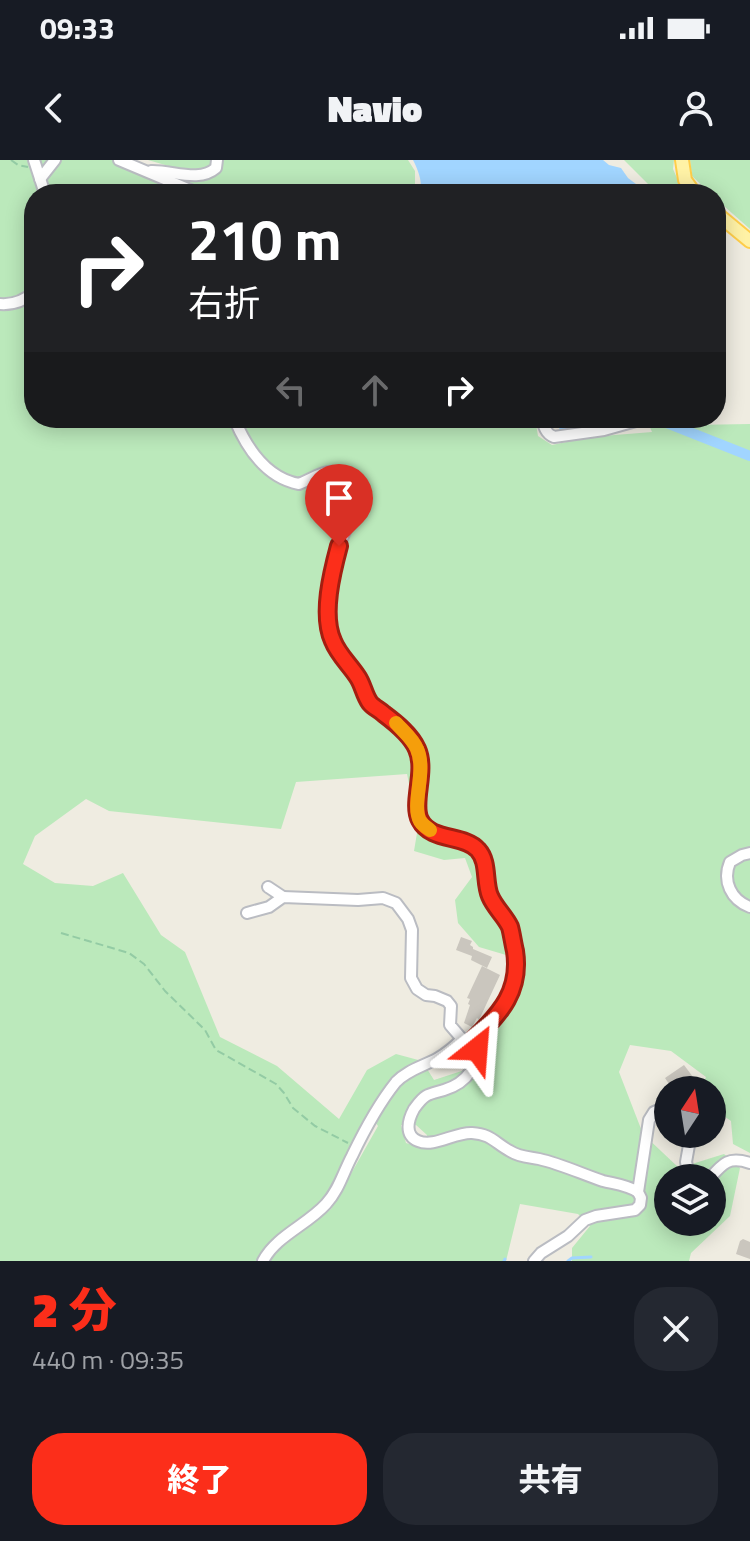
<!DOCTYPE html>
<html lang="ja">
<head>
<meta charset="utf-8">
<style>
	body { margin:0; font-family:"Titillium Web","Noto Sans JP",sans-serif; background:#242831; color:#f1f3f6; height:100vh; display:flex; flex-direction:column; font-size:30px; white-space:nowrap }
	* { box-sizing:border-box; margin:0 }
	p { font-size:26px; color:#9ea1a6 }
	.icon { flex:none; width:44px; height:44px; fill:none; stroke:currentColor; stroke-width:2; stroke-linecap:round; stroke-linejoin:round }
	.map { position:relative; height:1101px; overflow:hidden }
	.side { display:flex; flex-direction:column; background:#171b24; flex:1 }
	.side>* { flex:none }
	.hud { position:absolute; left:24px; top:24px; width:702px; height:244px; border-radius:32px; box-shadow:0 4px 20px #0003; background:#202124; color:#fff; overflow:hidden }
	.needle { width:52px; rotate:12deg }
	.controls { position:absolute; left:654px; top:916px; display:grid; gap:16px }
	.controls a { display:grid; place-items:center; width:72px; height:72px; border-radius:50%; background:#171b24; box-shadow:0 4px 20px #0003; font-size:40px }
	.pin { position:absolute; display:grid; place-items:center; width:68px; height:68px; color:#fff; margin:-82px -34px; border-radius:50% 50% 50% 0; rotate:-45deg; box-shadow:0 0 8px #0007 }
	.pin .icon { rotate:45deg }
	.me { position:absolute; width:88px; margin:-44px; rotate:28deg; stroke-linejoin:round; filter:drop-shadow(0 0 6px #0008) }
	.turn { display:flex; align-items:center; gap:28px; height:168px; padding:0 32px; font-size:36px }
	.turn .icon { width:104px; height:104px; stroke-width:2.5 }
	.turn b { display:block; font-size:56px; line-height:68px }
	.lanes { display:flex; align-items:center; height:76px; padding:0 32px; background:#0003; justify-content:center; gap:40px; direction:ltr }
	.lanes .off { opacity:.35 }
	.round { display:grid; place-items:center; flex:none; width:84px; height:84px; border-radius:32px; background:#242831 }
	.headline { display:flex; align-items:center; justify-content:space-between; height:136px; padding:0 32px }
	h1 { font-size:48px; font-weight:800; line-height:60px; color:#fc2e1a }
	.primary-button { display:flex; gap:16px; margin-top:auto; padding:16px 32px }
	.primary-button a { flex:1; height:92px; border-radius:32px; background:#fc2e1a; color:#fff; font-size:32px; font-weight:800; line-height:92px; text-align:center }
	.primary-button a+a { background:#242831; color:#f1f3f6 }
	.status { display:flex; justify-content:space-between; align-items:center; height:56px; padding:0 40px; background:#171b24; direction:ltr }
	.status svg { height:22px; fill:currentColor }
	header { display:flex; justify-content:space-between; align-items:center; height:104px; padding:0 32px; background:#171b24; font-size:36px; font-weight:800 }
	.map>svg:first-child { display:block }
	.green { fill:#bbe9bb; fill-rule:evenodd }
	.water { fill:#a1d5ff }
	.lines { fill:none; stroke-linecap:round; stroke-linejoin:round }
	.stream { stroke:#a1d5ff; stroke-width:3 }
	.canal { stroke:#a1d5ff; stroke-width:10 }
	.building { fill:#cac6be }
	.minor-casing { stroke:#babcc2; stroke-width:14 }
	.major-casing { stroke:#ffce4a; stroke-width:16 }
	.path { stroke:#93cba4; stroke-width:2; stroke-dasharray:8 4; stroke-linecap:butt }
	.minor { stroke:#fff; stroke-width:10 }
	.major { stroke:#fff2a6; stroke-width:12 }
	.route-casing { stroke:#a41e11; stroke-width:20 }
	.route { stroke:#fc2e1a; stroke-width:14 }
	.slow { stroke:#f59e0b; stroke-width:14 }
</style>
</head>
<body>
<div class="status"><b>09:33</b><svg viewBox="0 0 49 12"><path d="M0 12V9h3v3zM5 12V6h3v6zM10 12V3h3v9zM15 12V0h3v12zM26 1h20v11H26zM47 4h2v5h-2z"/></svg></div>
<header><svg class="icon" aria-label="back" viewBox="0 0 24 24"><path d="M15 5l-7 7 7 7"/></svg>Navio<svg class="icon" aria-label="person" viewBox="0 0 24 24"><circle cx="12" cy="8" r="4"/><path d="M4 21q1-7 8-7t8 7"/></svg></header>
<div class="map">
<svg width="750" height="1101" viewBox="0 0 750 1101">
	<rect width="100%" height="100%" fill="#efece1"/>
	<g class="green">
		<path d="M0,0H136L139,11L189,34H95L82,30L80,34H34V258H535L538,276L552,285L590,277L652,272L646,258H672L691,265L750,264V993L733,984L731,961L712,948V930H701L706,917L671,891L630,885L619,912L643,974L679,1008L724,994L740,1008L730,1056L691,1093L689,1101H572V1088L590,1066L578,1054L520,1044L506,1101H270L273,1094L331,1049L378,966L371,956L355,977L339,1017L328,1036L265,1087L259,1101H0ZM407,614L418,667L414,691L444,700L465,698L472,717L455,740L458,763L479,787L506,795L520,817L513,841L484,879L480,905L434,920L422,901L396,894L367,910L339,959L277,906L220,877L185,792L161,775L123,713L93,726L55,723L23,704L35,676L86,639L109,651L281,669L296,622ZM401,965H416L427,975L426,989L406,983ZM668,1018H712V1062H668Z"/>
		<path d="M148,0H408L415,11V31L399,34L388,31L382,34H225L204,31L176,19L172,7Z"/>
		<path d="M624,0H674L673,9L684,34H658Z"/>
		<path d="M690,0H750V69L716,39V34H711L692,16Z"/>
	</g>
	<path class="water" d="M413,0H603L609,5L621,8L628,18L644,30L646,34H419C424,24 418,10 413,0Z"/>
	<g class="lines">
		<g class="stream">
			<path d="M504,1101L505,1099"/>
			<path d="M568,1101L572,1098L591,1097"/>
		</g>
		<g class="canal">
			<path d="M654,258L750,296"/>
			<path d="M564,267L598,262L605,258"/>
		</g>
	</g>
	<g class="building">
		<path d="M461,777L472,781L470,785L473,787V789L492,797L487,808L471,800L472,796L456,790Z"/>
		<path d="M482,806L500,815L479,860L477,858L472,867L464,863L470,845L468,844L470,839L467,838Z"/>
		<path d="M684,905L696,921L688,927L686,923L673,930L665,918Z"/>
		<path d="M743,1079L750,1082V1099L736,1094L740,1081Z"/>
	</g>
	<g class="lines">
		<g class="minor-casing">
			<g id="minor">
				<path d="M34,0L45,34"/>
				<path d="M119,0L200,34"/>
				<path d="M151,11C172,10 199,23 216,8L217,0"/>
				<path d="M40,19L55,0"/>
				<path d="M0,144C13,145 24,141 34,132"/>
				<path d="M234,258C246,287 266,318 299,324C325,313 327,305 355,320L360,335L339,386L334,406L330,428L328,454L332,480L358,517L370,545L397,564L417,588L421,601V620L417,650L421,662L430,670L451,679L467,683L477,689L483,699L489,735L510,767L514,787L516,815L511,833L499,851L474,879H462C455,886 447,893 438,898C424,906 407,910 396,922C380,942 363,973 352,996C343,1013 339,1030 326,1044C307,1065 276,1076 263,1101"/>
				<path d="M543,258C543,266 546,274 554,277L604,270L636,261L641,258"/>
				<path d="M750,693L742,695L730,702C722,721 731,740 750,747"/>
				<path d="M268,727L283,737"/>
				<path d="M247,753L269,747L283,737L358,740L383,738L396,743L408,759L412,770L411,818L417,829L426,835L435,836L447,841L451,846L450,865L462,879"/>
				<path d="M474,879C482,904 467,923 444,930C438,932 431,933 426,936C421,939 417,945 414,949C408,960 404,975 418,981C434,988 455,972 472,973C491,974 495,983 510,991C519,997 529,997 539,999C561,1004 582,1014 603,1021C615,1024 627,1025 638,1032"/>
				<path d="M690,1018L686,1002L691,974"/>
				<path d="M710,1018C723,1003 729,996 750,1003"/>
				<path d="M534,1101L541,1093L568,1076L585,1060L596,1056L635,1050L640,1045L641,1038L638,1032L649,960L654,952L668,946"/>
			</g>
		</g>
		<g class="major-casing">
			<g id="major">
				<path d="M682,0L685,20L695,34"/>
				<path d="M716,53L750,81"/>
			</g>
		</g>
		<g class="path">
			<path d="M11,0L18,5L28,7"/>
			<path d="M61,773L129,793L144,804L165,831L205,870L216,890L276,924L284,933L293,948L315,966L348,983"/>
		</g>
		<use href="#minor" class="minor"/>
		<use href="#major" class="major"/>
	</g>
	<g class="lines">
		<g class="route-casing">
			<path id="route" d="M339,386C332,412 321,455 333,481C338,494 349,504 357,516C363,524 364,535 370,543C373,547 380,550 384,554C396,563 411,575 417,589C427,611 411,643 420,660C431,682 464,674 478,690C489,702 484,722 490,736C495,748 505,756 510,767C512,774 513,783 515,791C521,830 501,853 474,879L477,889"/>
		</g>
		<use href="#route" class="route"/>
		<path class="slow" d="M396,563C403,571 413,579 417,589C427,611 411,644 420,661C422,664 427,668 430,670"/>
	</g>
</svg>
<div class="controls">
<a><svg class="needle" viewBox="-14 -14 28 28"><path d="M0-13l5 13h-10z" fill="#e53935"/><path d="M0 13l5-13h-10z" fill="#9ea1a6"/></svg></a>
<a><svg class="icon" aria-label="layers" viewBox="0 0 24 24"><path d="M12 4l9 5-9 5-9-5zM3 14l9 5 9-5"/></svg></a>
</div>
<div class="pin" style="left:339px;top:386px;background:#d93025"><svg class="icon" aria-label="arrive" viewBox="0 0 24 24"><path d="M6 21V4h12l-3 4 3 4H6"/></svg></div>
<svg class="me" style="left:477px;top:889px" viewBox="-20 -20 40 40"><path d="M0-17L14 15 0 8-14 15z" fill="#fc2e1a" stroke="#fff" stroke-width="4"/></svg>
<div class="hud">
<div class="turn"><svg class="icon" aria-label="right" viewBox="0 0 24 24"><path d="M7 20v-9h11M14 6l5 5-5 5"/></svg><div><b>210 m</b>右折</div></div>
<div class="lanes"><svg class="icon off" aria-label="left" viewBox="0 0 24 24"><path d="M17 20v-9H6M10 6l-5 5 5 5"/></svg><svg class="icon off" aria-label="ahead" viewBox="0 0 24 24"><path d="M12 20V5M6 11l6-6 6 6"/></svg><svg class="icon" aria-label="right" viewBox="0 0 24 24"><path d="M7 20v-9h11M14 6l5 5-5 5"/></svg></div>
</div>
</div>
<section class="side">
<div class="headline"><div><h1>2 分</h1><p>440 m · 09:35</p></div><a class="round"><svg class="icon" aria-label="close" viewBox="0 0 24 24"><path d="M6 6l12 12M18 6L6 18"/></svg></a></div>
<div class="primary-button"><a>終了</a><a>共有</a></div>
</section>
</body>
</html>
